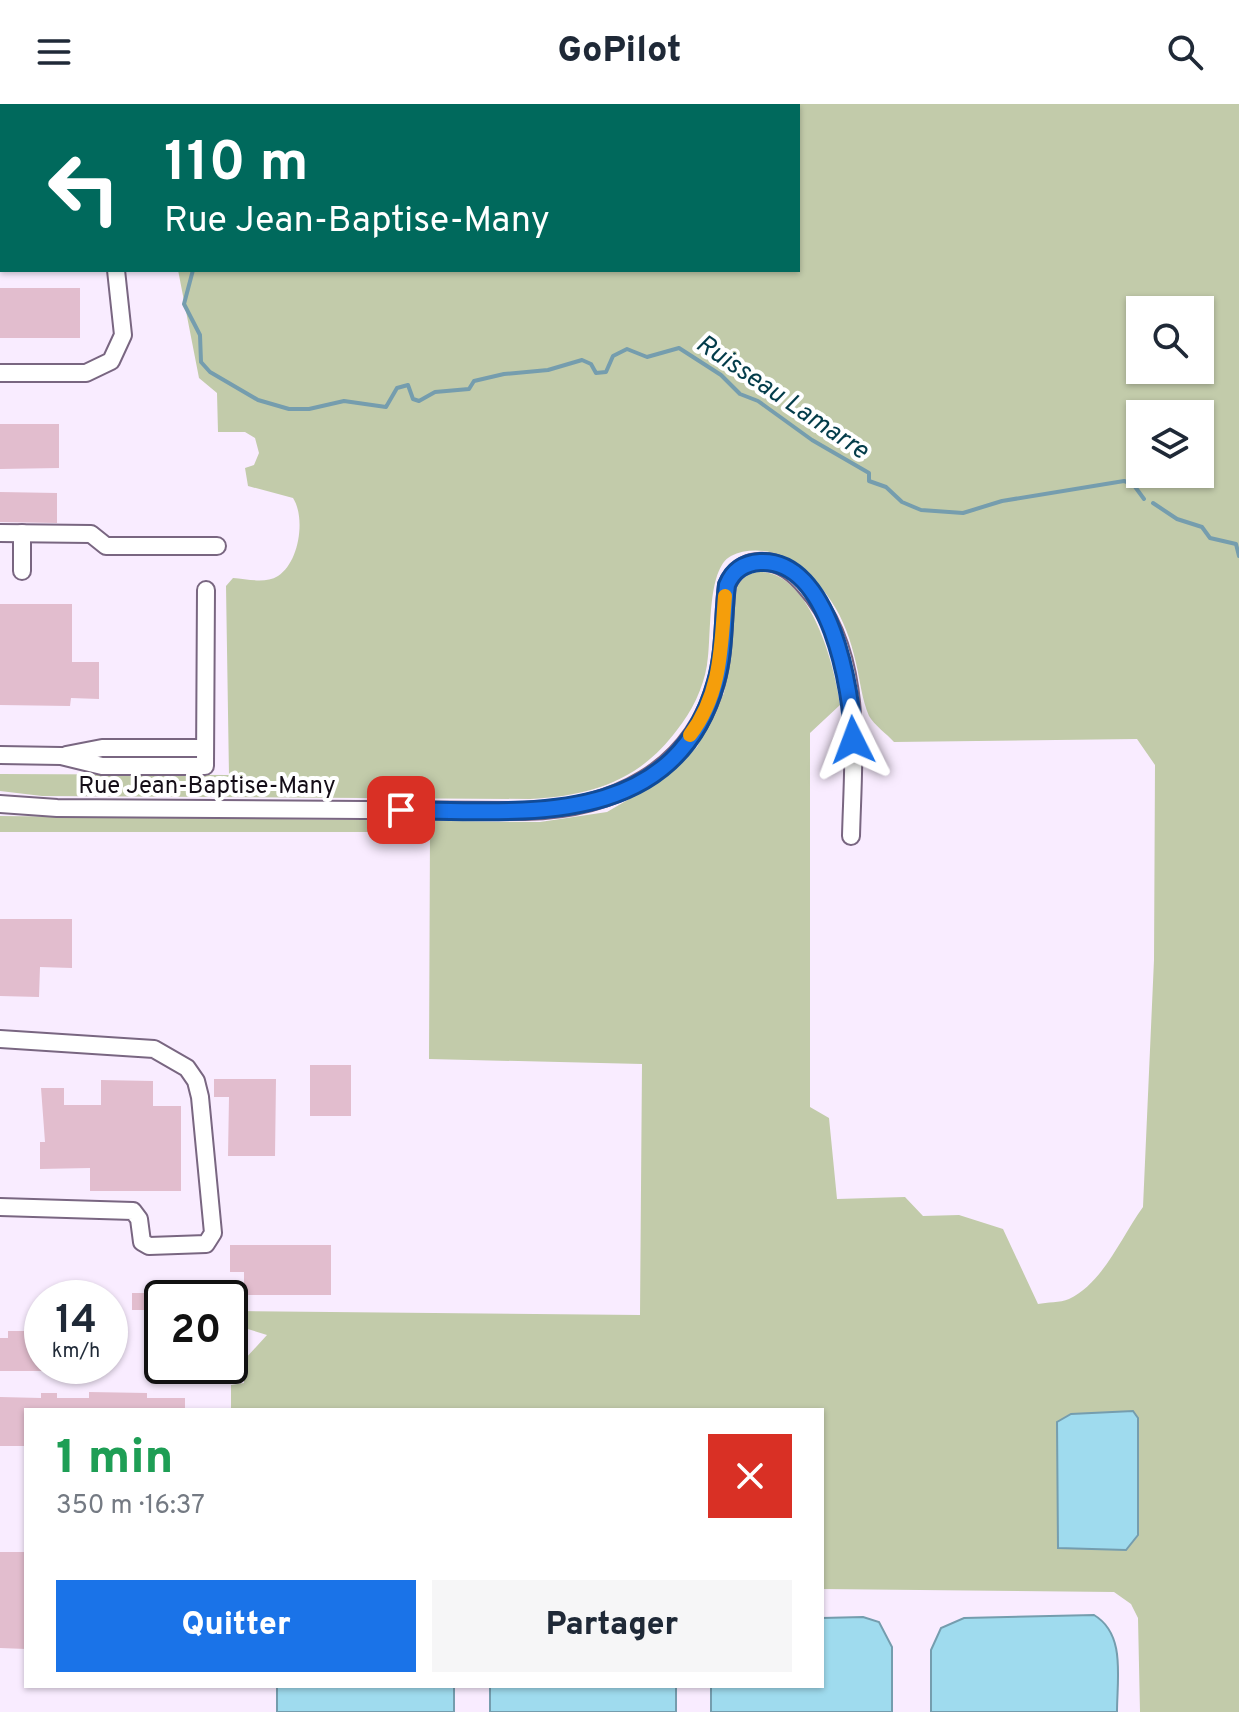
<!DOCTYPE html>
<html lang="fr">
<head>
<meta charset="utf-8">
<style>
	body { margin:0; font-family:Overpass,sans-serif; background:#f6f6f7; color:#1f2937; height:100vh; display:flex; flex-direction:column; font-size:30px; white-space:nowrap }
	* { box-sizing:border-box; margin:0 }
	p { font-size:26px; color:#747a83 }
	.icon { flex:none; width:44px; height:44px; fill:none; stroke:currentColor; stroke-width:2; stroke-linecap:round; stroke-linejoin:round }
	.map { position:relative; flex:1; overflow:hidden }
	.drawer { position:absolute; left:24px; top:1304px; width:800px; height:280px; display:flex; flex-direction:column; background:#fff; border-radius:0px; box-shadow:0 2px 6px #0004 }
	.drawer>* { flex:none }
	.banner { position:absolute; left:0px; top:0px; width:800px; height:168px; box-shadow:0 2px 6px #0004; background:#00695c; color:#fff; overflow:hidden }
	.fabs { position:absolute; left:1126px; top:192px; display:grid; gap:16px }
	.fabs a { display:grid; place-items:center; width:88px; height:88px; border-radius:0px; background:#fff; box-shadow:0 2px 6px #0004; font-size:40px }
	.speed { position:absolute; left:24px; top:1176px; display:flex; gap:16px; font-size:40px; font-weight:700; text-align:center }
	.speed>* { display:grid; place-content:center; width:104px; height:104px; border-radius:50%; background:#fff; box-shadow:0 2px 6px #0004; line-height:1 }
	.speed small { font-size:20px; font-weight:400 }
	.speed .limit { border:4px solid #111; border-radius:12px; background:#fff; color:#111 }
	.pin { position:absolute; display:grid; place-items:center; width:68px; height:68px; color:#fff; margin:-34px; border-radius:16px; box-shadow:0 4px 12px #0006 }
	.me { position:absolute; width:88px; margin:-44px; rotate:357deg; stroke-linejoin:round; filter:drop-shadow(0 0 6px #0008) }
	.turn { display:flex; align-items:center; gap:28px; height:168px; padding:0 32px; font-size:36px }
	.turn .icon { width:104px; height:104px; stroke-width:2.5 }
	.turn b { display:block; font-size:56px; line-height:68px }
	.round { display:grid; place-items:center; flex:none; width:84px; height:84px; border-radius:0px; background:#f6f6f7 }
	.summary { display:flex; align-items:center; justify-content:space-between; height:136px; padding:0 32px }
	h1 { font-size:48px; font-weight:800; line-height:60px; color:#1e9e55 }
	.action { display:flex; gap:16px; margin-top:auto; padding:16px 32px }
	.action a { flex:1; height:92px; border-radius:0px; background:#1a73e8; color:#fff; font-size:32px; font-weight:800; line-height:92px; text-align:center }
	.action a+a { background:#f6f6f7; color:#1f2937 }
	header { display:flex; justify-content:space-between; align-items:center; height:104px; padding:0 32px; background:#fff; font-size:36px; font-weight:800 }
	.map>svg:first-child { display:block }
	.green { fill:#c2cbaa; fill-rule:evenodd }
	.water { fill:#9fdbee; stroke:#759dae; stroke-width:2 }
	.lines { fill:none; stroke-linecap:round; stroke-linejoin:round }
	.stream { stroke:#759dae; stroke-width:4 }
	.building { fill:#e2bdce }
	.minor-casing { stroke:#796681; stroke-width:20 }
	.minor { stroke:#fff; stroke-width:16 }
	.route-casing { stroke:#114b97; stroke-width:20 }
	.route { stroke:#1a73e8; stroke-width:14 }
	.slow { stroke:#f59e0b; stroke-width:14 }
	.labels { text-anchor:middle; stroke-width:8; stroke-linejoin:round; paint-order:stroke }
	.street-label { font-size:24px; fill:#140d17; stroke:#fff }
	.water-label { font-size:26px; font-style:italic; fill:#033c4a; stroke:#fff }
</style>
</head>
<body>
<header><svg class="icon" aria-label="menu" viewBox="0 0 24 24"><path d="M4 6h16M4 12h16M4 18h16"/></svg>GoPilot<svg class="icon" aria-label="search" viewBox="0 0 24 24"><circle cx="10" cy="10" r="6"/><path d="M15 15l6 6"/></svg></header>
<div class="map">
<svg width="1239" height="1608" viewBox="0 0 1239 1608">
	<rect width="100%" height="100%" fill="#f9ecff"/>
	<path class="green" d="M198,0H1239V1608H1140L1138,1514L1131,1500L1114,1488L822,1485V1306H231V1281L244,1279V1256L267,1231L238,1222L239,1207L640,1211L642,960L429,955L430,728H0V712L540,718L607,708L665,674L697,643L724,589L737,483C741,474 751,467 762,468C811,471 835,562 840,601L810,629V1003L829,1014L837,1095L905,1093L923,1112L959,1111L1003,1125L1038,1200C1047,1198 1060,1199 1069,1195C1104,1178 1121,1133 1143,1103L1154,856L1155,661L1137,635L894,638C887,630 874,621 869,612C862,596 860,576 856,559C846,513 825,476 783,453C769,445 746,444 731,452C706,465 712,535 707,561C703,585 692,607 677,626C639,677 591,692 530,695L42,692L0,687V670L229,671L226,482L233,474C248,475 265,480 278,472C299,459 306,414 293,394L248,382L245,364L254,361L259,349L255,334L245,328H218L217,289L199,274L178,166H798V2ZM1140,206H1200V266H1140ZM1140,310H1200V370H1140Z"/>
	<g class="water">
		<path d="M1133,1307L1138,1314V1431L1126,1446L1058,1444L1057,1318L1071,1310Z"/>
		<path d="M1094,1511C1126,1530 1117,1574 1117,1608H931V1546L941,1524L964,1514Z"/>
		<path d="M863,1513L879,1518L892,1543V1608H711V1582H822V1514Z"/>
		<rect x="277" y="1582" width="177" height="26"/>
		<rect x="490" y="1582" width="186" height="26"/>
	</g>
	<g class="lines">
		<g class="stream">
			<path d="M44,0V1"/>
			<path d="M193,166L184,200L200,231L201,258L210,268L258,296L289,305H309L344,297L386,303L397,284L408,281L413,295L419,297L435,288L469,285L474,277L504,270L548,266L582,256L591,260L596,269L606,268L613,252L627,245L647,253L679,244L721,271L740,290L758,297L812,336L869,369V377L886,383L902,398L921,406L963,409L1002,397L1124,377L1133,380L1144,395"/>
			<path d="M1153,399L1177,415L1202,423L1210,434L1236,440L1239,452"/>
		</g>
	</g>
	<g class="building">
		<rect x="0" y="184" width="80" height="50"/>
		<path d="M0,320H59V364L0,365Z"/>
		<path d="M0,388L57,389V419L0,418Z"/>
		<path d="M0,500H72V558H99V595L71,594L70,602L0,601Z"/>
		<path d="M0,815H72V864L40,863L39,893L0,892Z"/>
		<rect x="310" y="961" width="41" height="51"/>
		<path d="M214,975H276L275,1052H228L229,993H214Z"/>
		<path d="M101,976L153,977V1002H181V1087H90V1064L40,1065V1038H45L41,984H64V1001H101Z"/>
		<path d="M230,1141H331V1191H244V1168H230Z"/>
		<rect x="132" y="1189" width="30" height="17"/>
		<path d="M8,1227H42V1267H0V1234H8Z"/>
		<path d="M89,1288L147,1289V1294H185V1306H26V1342H0V1293L41,1294V1289H57V1294H89Z"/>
		<path d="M0,1448H26V1545L0,1544Z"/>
	</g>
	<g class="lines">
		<g class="minor-casing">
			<g id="minor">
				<path d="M117,0L126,2"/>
				<path d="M66,2L77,0"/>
				<path d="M0,14H2"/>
				<path d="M0,128H2"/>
				<path d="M0,269H86L111,257L123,231L116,166"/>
				<path d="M0,429L91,430L106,442H217"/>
				<path d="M22,467V429"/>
				<path d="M0,651L61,652L102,662H205L206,486"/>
				<path d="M66,651L102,644H205"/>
				<path d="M0,700L57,704L525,707C612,705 691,668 716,579C725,547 723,513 727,481C734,465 748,456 766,458C782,459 796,471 806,483C865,549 853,650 851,732"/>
				<path d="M0,935L154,945L187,964L196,977L200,993L213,1129L206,1140L149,1142L142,1138L139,1115L133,1107L0,1103"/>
			</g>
		</g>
		<use href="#minor" class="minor"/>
	</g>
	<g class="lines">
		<g class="route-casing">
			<path id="route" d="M401,706C520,707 675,727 716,578C725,547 723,513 727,481C733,466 744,459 760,458C830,454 852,587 853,636"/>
		</g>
		<use href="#route" class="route"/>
		<path class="slow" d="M690,631C722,589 721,541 725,492"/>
	</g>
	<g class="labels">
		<g class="street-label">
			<text x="207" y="689">Rue Jean-Baptise-Many</text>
		</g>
		<g class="water-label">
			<text transform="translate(783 292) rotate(34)" y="9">Ruisseau Lamarre</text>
		</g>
	</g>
</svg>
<div class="fabs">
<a><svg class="icon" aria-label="search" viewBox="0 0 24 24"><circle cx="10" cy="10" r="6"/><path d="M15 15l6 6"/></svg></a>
<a><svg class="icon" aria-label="layers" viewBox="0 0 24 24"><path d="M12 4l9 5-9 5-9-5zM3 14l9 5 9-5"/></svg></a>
</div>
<div class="speed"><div>14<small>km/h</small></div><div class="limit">20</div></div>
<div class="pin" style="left:401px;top:706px;background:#d93025"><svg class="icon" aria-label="arrive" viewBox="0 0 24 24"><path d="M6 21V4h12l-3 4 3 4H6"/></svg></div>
<svg class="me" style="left:853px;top:636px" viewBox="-20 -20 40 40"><path d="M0-17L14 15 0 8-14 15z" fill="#1a73e8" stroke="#fff" stroke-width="4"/></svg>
<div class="banner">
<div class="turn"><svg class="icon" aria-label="left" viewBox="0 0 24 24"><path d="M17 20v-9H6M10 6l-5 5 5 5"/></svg><div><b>110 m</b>Rue Jean-Baptise-Many</div></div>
</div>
<section class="drawer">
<div class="summary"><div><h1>1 min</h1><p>350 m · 16:37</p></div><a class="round" style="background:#d93025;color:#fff"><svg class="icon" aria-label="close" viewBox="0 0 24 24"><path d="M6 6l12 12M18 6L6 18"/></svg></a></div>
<div class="action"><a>Quitter</a><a>Partager</a></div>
</section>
</div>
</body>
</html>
